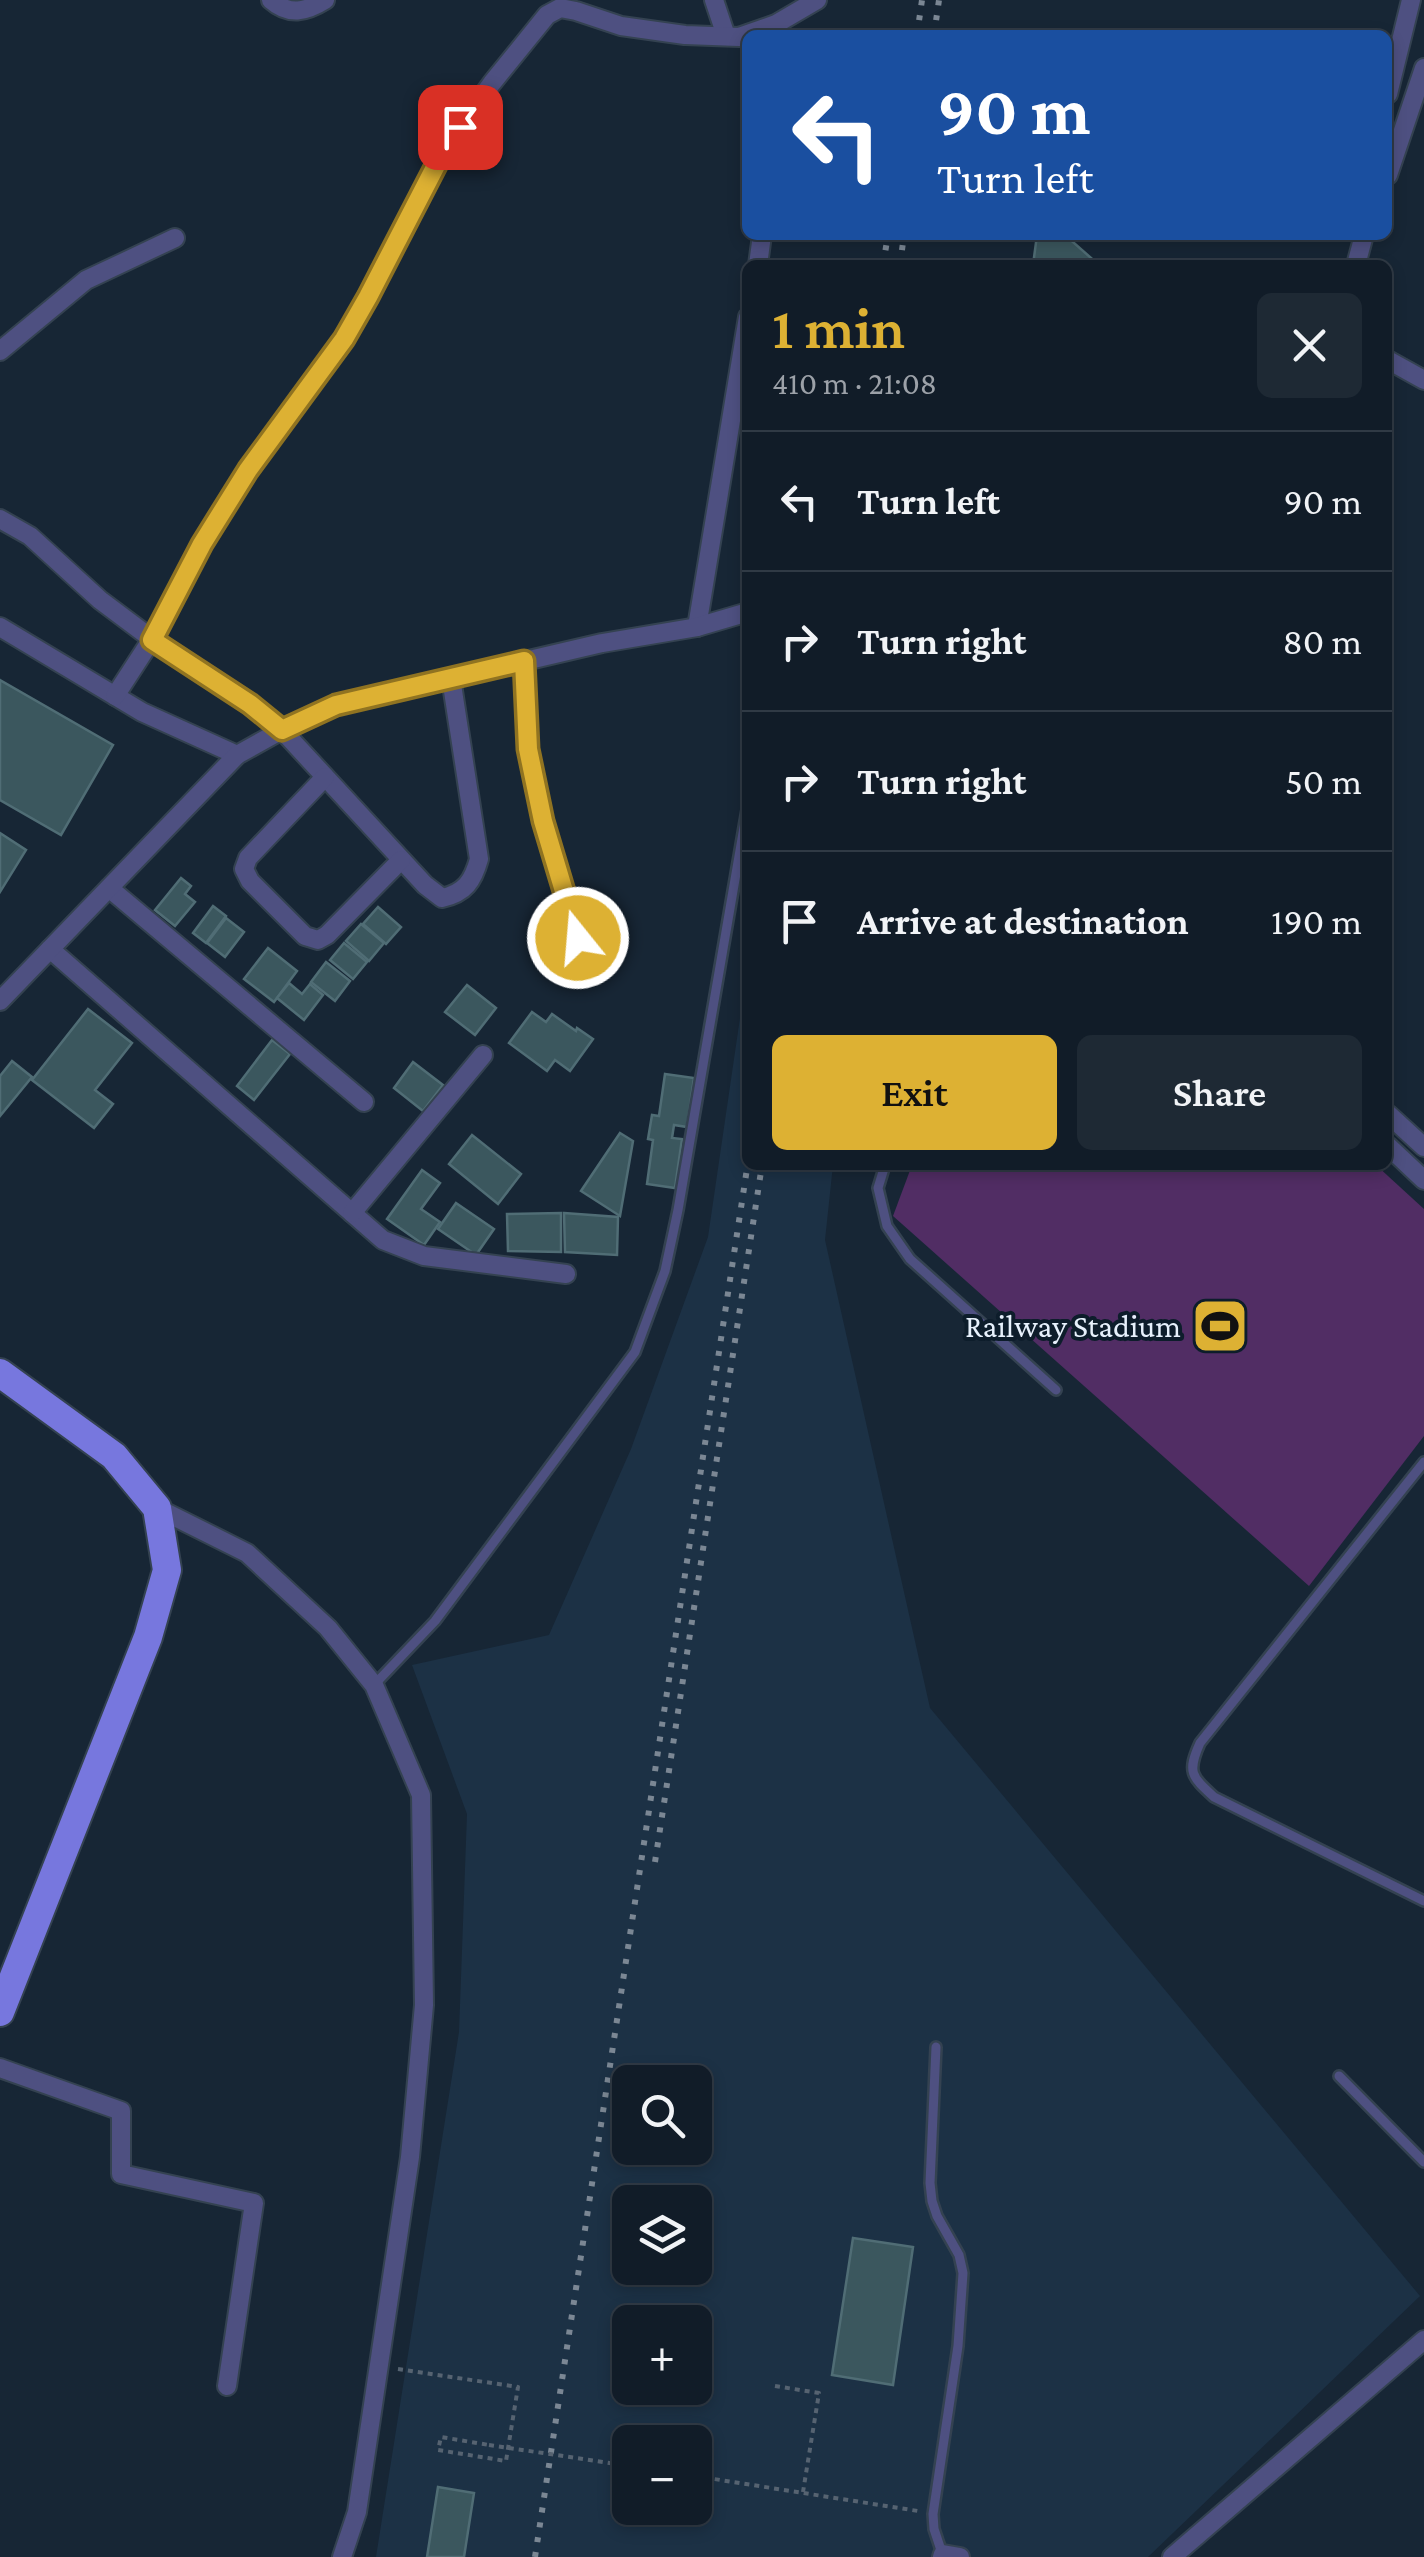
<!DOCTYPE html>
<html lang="en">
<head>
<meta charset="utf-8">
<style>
	body { margin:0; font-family:"Crimson Pro",serif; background:#1e2934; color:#f1f3f6; height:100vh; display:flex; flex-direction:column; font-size:38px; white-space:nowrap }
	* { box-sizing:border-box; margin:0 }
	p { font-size:32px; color:#9ca1a8 }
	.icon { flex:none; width:55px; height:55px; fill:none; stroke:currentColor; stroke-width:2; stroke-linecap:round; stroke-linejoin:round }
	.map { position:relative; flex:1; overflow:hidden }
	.panel { position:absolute; left:742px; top:260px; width:650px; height:910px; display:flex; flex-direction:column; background:#111c28; border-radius:15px; box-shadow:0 5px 15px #0003,0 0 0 2px #303a45 }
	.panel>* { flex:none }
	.hud { position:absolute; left:742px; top:30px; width:650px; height:210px; border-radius:15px; box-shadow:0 5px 15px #0003,0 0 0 2px #303a45; background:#1a4fa0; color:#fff; overflow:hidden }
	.controls { position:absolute; left:612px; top:2065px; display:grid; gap:20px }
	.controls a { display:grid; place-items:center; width:100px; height:100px; border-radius:15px; background:#111c28; box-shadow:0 5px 15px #0003,0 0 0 2px #303a45; font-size:50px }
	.pin { position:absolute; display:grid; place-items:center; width:85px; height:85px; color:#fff; margin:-42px; border-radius:20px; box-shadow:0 5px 15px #0006 }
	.me { position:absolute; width:110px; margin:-55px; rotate:343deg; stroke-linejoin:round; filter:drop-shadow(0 0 8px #0008) }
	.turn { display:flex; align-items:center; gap:35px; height:210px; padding:0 30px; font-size:45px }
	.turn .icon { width:130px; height:130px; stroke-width:2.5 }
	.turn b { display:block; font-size:70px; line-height:85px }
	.round { display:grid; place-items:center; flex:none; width:105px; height:105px; border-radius:15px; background:#1e2934 }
	.headline { display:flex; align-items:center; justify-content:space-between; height:170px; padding:0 30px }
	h1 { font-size:60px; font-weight:600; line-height:75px; color:#ddb133 }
	.button { display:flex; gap:20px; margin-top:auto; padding:20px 30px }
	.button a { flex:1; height:115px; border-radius:15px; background:#ddb133; color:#111; font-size:40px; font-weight:600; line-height:115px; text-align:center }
	.button a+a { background:#1e2934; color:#f1f3f6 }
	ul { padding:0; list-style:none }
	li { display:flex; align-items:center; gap:30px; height:140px; padding:0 30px; border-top:2px solid #303a45 }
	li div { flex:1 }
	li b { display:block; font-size:38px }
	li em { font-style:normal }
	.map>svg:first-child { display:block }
	.built { fill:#1c3145; fill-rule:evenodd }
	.green { fill:#512d64 }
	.building { fill:#3b575e; stroke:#506d75; stroke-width:2.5 }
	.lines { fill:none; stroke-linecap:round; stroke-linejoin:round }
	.lane-casing { stroke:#344251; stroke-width:14 }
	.street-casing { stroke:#344251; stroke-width:22 }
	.primary-casing { stroke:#344251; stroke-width:32 }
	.path { stroke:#566371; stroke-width:4; stroke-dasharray:5 5; stroke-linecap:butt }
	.lane { stroke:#4e5081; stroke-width:9 }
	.street { stroke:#4e5081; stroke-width:18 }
	.primary { stroke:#7777de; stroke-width:28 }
	.rail { stroke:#7b8794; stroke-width:6; stroke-dasharray:5 10; stroke-linecap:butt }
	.path-bridge { stroke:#566371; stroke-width:4; stroke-dasharray:5 5; stroke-linecap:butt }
	.route-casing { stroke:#907321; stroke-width:25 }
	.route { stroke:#ddb133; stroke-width:18 }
	.labels { text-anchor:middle; stroke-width:8; stroke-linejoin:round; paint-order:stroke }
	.poi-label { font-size:32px; fill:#e7f1fc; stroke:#0d1d2b; text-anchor:end }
</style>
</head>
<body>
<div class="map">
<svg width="1424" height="2557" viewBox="0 0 1424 2557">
	<rect width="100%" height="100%" fill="#172635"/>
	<path class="built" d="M747,970L748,1165H833L825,1240L930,1708L1420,2296L1148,2557H376L459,2032L467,1814L412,1665L549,1635L631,1449L708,1237ZM630,2082H695V2148H630ZM630,2202H695V2268H630ZM630,2322H695V2388H630ZM630,2442H695V2508H630Z"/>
	<path class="green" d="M912,1165H1376L1424,1209V1436L1309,1586L893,1216Z"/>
	<g class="building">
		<path d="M1037,235H1065L1099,265H1033Z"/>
		<path d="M0,680L113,745L61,835L0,800Z"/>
		<path d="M0,833L26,850L0,892Z"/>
		<path d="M181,878L191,886L185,894L195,902L175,926L155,910Z"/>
		<path d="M213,906L226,916L206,943L193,933Z"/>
		<path d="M378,907L401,927L386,944L363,924Z"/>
		<path d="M226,918L244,932L225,957L207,943Z"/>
		<path d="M361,924L384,943L369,961L346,941Z"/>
		<path d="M344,943L367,962L353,979L330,960Z"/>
		<path d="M268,948L297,971L274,1002L244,979Z"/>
		<path d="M326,962L350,981L335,1001L311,982Z"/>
		<path d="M289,983L302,994L310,984L323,995L304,1020L277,998Z"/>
		<path d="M467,985L496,1008L475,1035L445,1012Z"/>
		<path d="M88,1009L132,1043L95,1090L113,1104L94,1128L32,1080Z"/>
		<path d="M532,1012L546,1022L552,1014L576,1031L577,1028L593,1039L570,1071L555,1060L547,1071L509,1043Z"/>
		<path d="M272,1040L290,1054L254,1100L237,1086Z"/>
		<path d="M12,1061L32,1077L0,1116V1076Z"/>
		<path d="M413,1062L443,1085L423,1111L394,1088Z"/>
		<path d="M665,1074L694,1078L687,1127L674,1125L672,1138L682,1139L675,1188L647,1184L653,1140L648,1139L652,1115L659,1116Z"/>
		<path d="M620,1133L633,1141L620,1216L581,1191Z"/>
		<path d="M472,1135L521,1174L498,1204L449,1164Z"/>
		<path d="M422,1170L440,1183L421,1209L440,1222L424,1245L387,1219Z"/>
		<path d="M456,1203L494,1229L476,1255L438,1229Z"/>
		<path d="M561,1213V1252L508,1251L507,1214Z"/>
		<path d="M564,1213L618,1217L617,1255L565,1252Z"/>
		<path d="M853,2238L913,2247L893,2385L832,2375Z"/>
		<path d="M438,2487L474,2493L464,2557H427Z"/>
	</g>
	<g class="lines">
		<g class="lane-casing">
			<g id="lane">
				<path d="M523,661L527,749L543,821L578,938"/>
				<path d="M885,1165L878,1188L887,1226L910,1259L1056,1390"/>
				<path d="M1424,1462L1200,1743C1187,1772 1191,1776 1214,1797L1424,1901"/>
				<path d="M374,1685L435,1621L635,1352L665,1271L678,1210L748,804"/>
				<path d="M936,2047L930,2183L932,2201L937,2216L959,2255L963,2273L958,2346L933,2514L934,2529L942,2553"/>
				<path d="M1339,2076L1424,2162"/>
			</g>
		</g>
		<g class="street-casing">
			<g id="street">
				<path d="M271,0C289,16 306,12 325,0"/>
				<path d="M714,0L726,36"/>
				<path d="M1388,94L1411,0"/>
				<path d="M1388,175L1424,68"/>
				<path d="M758,265L762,235"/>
				<path d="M1356,265L1364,235"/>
				<path d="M0,351L86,280L175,238"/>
				<path d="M1388,360L1424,380"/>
				<path d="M0,519L30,536L100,600L152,639L250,704L282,730L425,885L442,898C465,893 473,881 479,859L451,678"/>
				<path d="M0,627L142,712L237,755"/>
				<path d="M697,627L748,317"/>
				<path d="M115,696L152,639L202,544L248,471L343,339L368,297L444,149L492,83L547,15L560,8L576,11L621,26L685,35L739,37L776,24L817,0"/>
				<path d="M325,777L248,858L244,869L250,881L305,936L318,940L327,935L401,860"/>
				<path d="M109,888L364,1102"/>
				<path d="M50,949L383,1240L424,1256L566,1274"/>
				<path d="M0,1001L237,755L282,730L336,705L602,643L697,627L748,612"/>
				<path d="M1388,1114L1424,1147"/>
				<path d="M1388,1146L1424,1180"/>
				<path d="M352,1213L483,1055"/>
				<path d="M157,1508L247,1553L328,1628L374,1685L421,1795L424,2005L410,2157L357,2512L342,2557"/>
				<path d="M0,2068L121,2111V2174L254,2203L227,2386"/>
				<path d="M942,2557L943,2554L960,2557"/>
				<path d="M1172,2557L1424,2340"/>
			</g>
		</g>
		<g class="primary-casing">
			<path id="primary" d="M0,1373L114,1456L157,1508L167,1570L148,1637L0,2012"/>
		</g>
		<g class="path">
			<path d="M398,2369L518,2387L506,2461L438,2450L441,2437L489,2445"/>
			<path d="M775,2386L819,2393L803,2492"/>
			<path d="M695,2476L918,2511"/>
		</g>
		<use href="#lane" class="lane"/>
		<use href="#street" class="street"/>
		<use href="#primary" class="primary"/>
		<g class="rail">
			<path d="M917,35L922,0"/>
			<path d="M934,35L939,0"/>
			<path d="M883,265L888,235"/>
			<path d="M900,265L904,235"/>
			<path d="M655,1862L762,1165"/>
			<path d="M535,2557L748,1162"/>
		</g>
		<path class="path-bridge" d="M489,2445L630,2466"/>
	</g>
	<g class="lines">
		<g class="route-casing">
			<path id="route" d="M460,127L444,150L368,297L344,339L248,470L202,544L152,640L250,704L282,730L336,705L524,661L528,749L543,821L578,938"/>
		</g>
		<use href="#route" class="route"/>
	</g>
	<defs>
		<g id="stadium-square" transform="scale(2.875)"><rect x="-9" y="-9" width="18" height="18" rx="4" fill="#ddb133" stroke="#0d1d2b"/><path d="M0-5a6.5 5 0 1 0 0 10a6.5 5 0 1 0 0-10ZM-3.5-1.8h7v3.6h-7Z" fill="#111"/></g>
	</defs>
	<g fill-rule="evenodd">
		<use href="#stadium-square" x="1220" y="1326"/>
	</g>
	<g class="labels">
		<g class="poi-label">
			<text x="1181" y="1337">Railway Stadium</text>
		</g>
	</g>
</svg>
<div class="controls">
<a><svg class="icon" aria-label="search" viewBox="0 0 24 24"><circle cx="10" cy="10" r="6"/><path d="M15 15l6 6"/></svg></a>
<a><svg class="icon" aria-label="layers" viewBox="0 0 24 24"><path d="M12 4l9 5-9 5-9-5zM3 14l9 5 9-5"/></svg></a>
<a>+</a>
<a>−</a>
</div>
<div class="pin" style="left:460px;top:127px;background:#d93025"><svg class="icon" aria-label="arrive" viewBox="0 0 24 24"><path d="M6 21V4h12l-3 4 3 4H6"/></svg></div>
<svg class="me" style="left:578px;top:938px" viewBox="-20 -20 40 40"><circle r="17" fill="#ddb133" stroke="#fff" stroke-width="3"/><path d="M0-11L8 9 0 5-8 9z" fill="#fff"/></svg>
<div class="hud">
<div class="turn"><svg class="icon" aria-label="left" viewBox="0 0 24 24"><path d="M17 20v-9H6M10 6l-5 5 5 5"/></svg><div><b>90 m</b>Turn left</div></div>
</div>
<section class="panel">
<div class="headline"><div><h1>1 min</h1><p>410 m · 21:08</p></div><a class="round"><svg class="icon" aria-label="close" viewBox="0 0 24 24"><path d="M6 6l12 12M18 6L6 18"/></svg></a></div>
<ul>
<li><svg class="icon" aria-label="left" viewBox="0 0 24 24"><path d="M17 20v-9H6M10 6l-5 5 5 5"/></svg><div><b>Turn left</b></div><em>90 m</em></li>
<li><svg class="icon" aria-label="right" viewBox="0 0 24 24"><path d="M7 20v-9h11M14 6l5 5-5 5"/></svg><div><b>Turn right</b></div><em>80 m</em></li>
<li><svg class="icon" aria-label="right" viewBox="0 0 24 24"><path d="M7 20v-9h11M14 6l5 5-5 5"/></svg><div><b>Turn right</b></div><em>50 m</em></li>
<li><svg class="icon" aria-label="arrive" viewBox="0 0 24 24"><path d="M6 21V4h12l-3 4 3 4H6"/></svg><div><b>Arrive at destination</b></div><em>190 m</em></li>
</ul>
<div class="button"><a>Exit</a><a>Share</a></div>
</section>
</div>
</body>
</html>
